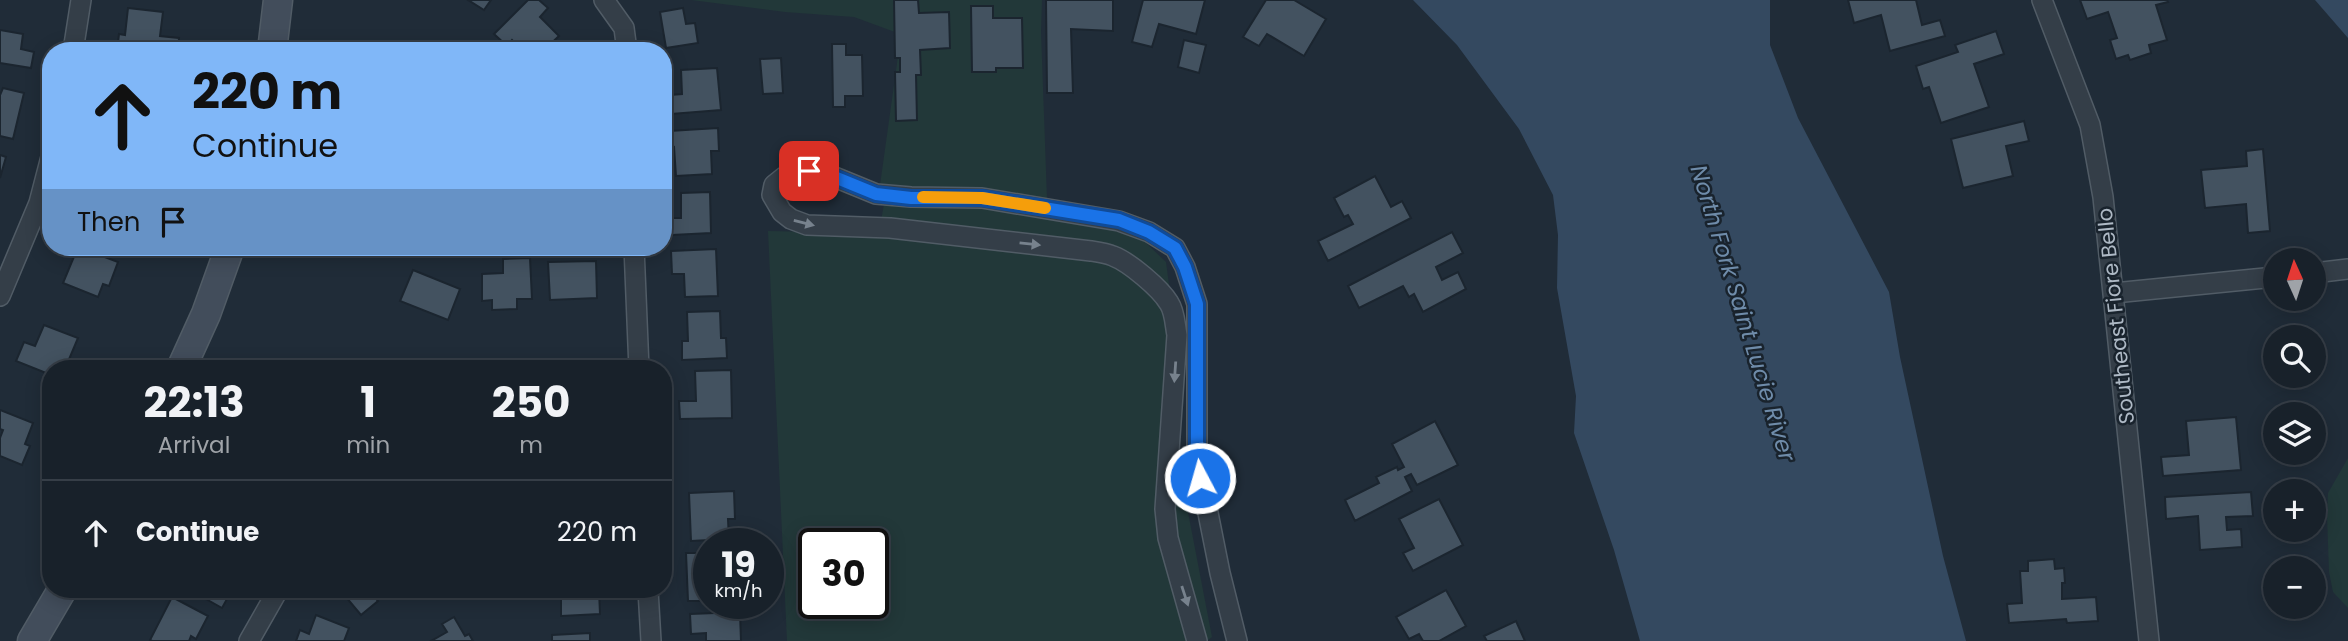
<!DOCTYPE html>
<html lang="en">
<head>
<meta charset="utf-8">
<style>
	body { margin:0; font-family:Poppins,sans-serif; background:#212932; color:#f1f3f6; height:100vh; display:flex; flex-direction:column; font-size:26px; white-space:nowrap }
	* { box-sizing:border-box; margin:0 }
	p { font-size:23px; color:#9fa3a8 }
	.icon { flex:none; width:38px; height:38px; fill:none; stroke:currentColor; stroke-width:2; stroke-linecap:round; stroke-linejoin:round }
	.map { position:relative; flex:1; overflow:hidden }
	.panel { position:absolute; left:42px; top:360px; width:630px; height:238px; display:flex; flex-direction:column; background:#18212a; border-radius:28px; box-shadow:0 4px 18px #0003,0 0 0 2px #363e47 }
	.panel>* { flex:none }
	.guide { position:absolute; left:42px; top:42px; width:630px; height:214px; border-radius:28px; box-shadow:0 4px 18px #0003,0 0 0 2px #363e47; background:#80b7f8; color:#111; overflow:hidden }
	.needle { width:46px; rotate:357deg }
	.controls { position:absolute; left:2263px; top:248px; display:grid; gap:14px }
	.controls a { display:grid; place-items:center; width:63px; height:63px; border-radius:50%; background:#18212a; box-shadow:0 4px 18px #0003,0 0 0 2px #363e47; font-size:35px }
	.speed { position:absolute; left:693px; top:528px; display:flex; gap:14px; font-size:35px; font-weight:700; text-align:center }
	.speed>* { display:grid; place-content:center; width:91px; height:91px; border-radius:50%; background:#18212a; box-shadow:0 4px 18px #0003,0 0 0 2px #363e47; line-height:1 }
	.speed small { font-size:18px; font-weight:400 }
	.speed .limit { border:4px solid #111; border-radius:10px; background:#fff; color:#111 }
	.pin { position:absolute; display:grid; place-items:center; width:60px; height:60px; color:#fff; margin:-30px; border-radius:14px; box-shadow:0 4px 10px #0006 }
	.me { position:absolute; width:77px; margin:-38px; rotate:354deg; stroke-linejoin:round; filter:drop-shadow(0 0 5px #0008) }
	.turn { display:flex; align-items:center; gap:24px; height:147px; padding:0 35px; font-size:32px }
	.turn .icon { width:91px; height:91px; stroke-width:2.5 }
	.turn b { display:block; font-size:49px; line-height:60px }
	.then { display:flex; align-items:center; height:66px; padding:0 35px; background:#0003; gap:14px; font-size:26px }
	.eta { display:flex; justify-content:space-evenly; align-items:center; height:119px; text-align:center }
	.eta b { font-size:42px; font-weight:700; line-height:49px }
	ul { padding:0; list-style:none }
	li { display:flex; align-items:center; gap:21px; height:105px; padding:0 35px; border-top:2px solid #363e47 }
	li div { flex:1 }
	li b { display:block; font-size:26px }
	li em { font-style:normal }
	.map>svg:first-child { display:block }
	.green { fill:#223839; fill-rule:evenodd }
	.water { fill:#344960 }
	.building { fill:#435260; stroke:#1b252f; stroke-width:2 }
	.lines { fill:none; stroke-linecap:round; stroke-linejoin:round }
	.street-casing { stroke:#515c66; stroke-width:22 }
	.secondary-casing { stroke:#515c66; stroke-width:31 }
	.street { stroke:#343e48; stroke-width:19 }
	.secondary { stroke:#424d5b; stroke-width:28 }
	.oneway { fill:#77828d }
	.route-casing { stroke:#114b97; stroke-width:18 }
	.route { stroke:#1a73e8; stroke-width:12 }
	.slow { stroke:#f59e0b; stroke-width:12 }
	.labels { text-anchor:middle; stroke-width:5; stroke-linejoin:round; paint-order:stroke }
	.street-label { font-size:21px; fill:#aeb9c5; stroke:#19232d }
	.water-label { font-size:23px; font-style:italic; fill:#6f8caa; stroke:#19232d }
</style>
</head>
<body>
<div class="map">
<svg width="2348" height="641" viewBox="0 0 2348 641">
	<rect width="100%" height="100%" fill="#202c38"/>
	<g class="green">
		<path d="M691,0H1042L1041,32L1047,199L983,188H911L880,185L899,49L922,42L854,17L785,12Z"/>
		<path d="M884,204L911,207L982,208L1117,230L1143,240L1166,262L1170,292L1158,296L1163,314L1170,312L1178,460L1212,637L1207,641H787L768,231L860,233L878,238ZM814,544H873V604H814Z"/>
		<path d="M2348,458V608L2333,592L2329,572L2327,516L2328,493Z"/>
	</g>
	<g class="water">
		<path d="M1413,0H1770V45L1798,118L1889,292L1900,357L1943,556L1966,641H1640L1614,550L1574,433L1576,396L1557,288L1558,235L1553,195L1519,129L1457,45Z"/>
		<path d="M2315,0H2348V38Z"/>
	</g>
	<g class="building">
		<path d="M468,0H491L484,10Z"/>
		<path d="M528,0H539L548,8L540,17L559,36L543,51H523L512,40L507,46L494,34Z"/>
		<path d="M894,0H918L919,13L949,12L950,48L920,50L921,75H916L917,120L896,121L895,72H900V58H895Z"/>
		<path d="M1046,0H1113V31L1071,29L1073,93H1047Z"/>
		<path d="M1143,0H1205L1196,34L1159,24L1152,47L1132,42Z"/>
		<path d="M1266,0H1294L1326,19L1304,56L1267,34L1259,46L1243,37Z"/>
		<path d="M1848,0H1916L1922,25L1940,20L1945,36L1890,51L1881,15L1854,23Z"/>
		<path d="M2080,0H2167L2168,2L2156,5L2167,40L2149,45L2151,53L2130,60L2128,55L2116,59L2110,40L2117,38L2108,12L2087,19Z"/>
		<path d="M971,6H993V18H1022L1023,68H996V72H972Z"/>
		<path d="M128,8L163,12L160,36L179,38L178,51H117L119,34L125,35Z"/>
		<path d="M683,8L686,24L695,23L698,43L666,48L660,12Z"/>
		<path d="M0,30L23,34L21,49L34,52L31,68L0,63Z"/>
		<path d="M1996,31L2004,54L1974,64L1989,107L1941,123L1929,87L1923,89L1916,66L1958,52L1955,45Z"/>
		<path d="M1184,40L1206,45L1199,73L1178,67Z"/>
		<path d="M832,44H846V55H862L863,96H845V107H833Z"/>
		<path d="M781,58L783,93L763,94L760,59Z"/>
		<path d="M717,68L721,110L671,114L669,95L682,94L681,70Z"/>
		<path d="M3,88L24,93L13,139L0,136V95Z"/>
		<path d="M2024,121L2029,141L2006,146L2013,176L1963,188L1951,139Z"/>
		<path d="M718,128L719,151H711L712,174L676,176L674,147L670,148L669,131Z"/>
		<path d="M2263,149L2270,231L2248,233L2246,204L2205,208L2201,170L2247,166L2246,151Z"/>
		<path d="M0,155L6,157L0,178Z"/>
		<path d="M1375,176L1391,207L1402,201L1411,218L1328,261L1318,241L1353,224L1348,215L1344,217L1334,198Z"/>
		<path d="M710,192L711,233L672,235L671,218H681V193Z"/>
		<path d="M1452,232L1463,253L1436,267L1442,280L1458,272L1466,289L1423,312L1414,294L1409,297L1403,286L1359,308L1348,286Z"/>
		<path d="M78,247L118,262L109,286L103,284L98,297L63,283Z"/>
		<path d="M345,247H386L387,256L345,257Z"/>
		<path d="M716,249L718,296L685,297L684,274H672L671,251Z"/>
		<path d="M530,258L532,299H517V309L492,310V300L482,301V274L503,273V259Z"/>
		<path d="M596,261L597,298L550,300L548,262Z"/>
		<path d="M413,270L460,289L448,320L400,301Z"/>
		<path d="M720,311L721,338H726L727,358L682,360V341H688L687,312Z"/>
		<path d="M44,325L78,338L65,369H51V375L16,361L24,342L35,346Z"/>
		<path d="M440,360L442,369H417L416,364Z"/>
		<path d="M594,363V369H571L570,364Z"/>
		<path d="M731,370L732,418L680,419L679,401H696L695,371Z"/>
		<path d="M0,410L33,423L25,444L30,446L22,465L0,456V438L3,430L0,429Z"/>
		<path d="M2236,417L2241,470L2163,476L2161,457L2189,455L2186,421Z"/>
		<path d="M1435,421L1458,465L1417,485L1411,474L1405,477L1412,491L1355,521L1345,500L1379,483L1376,477L1397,467L1398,470L1404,467L1392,444Z"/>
		<path d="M734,491L735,519H728L729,539L691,541L689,493Z"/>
		<path d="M2251,492L2253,516L2226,517L2227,530L2241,529L2242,547L2200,550L2198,516L2166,519L2165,497Z"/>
		<path d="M1439,499L1463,545L1413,571L1403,553L1414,548L1399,519Z"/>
		<path d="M686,553H709V601H688Z"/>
		<path d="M2054,559L2055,569L2064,568L2065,583H2062V599L2096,597L2098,621L2067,623L2066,619L2009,623L2007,604L2022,603L2020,571H2028V561Z"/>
		<path d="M190,590H227L231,592L222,608Z"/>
		<path d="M340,590H369L378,601L361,615Z"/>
		<path d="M561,590H599L600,614L561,616Z"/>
		<path d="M1446,590L1466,626L1439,641H1423L1419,634L1409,639L1396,617Z"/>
		<path d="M172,597L208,616L196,639L191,636L189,641H152L150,640Z"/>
		<path d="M740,612L741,641H706V633L691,634L690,614Z"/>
		<path d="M316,615L349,628L344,641H296L300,630L309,634Z"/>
		<path d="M454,617L465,636L469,634L473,641H431L447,632L442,624Z"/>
		<path d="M1516,621L1525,641H1487L1484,636Z"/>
		<path d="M590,633V641H552V635Z"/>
	</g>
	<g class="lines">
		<g class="street-casing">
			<g id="street">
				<path d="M604,0L624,28L627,51"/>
				<path d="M2042,0L2090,125L2103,197L2149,641"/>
				<path d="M73,51L81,0"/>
				<path d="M634,247L639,369"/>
				<path d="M2314,273L2348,269"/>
				<path d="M2114,293L2275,277"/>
				<path d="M0,296L39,203L51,157"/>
				<path d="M648,590L651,641"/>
				<path d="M249,641L278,590"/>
				<path d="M1197,641L1168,538L1165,509L1177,335C1175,325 1175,312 1169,303C1160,288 1129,262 1113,256C1106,253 1098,252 1091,251L890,228L807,225L791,219L782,212L772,195L774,185L784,177L795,172L809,171L832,176L876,194L911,197L982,198L1119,221L1149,232L1175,248L1185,267L1197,304V458L1220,573L1237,641"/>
			</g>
		</g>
		<g class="secondary-casing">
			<g id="secondary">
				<path d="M272,51L278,0"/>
				<path d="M181,369L206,314L230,247"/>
				<path d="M32,641L62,590"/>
			</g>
		</g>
		<use href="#street" class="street"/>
		<use href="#secondary" class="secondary"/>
	</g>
	<defs><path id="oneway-solid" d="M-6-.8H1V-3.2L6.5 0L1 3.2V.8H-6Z" transform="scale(1.75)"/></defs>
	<g class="oneway">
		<use href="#oneway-solid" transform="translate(804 223) rotate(14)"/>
		<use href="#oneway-solid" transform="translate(1030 244) rotate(6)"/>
		<use href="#oneway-solid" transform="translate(1175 372) rotate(94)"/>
		<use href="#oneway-solid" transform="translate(1185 596) rotate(72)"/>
	</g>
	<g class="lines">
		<g class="route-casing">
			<path id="route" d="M809,171L832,176L876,194L911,198H982L1119,220L1149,232L1175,248L1185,267L1197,304V458L1200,478"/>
		</g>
		<use href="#route" class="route"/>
		<path class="slow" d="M923,197L982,198L1045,208"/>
	</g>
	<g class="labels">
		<g class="street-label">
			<text transform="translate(2116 316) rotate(-96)" y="7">Southeast Fiore Bello</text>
		</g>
		<g class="water-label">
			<text transform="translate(1743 313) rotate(73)" y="8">North Fork Saint Lucie River</text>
		</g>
	</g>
</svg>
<div class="controls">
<a><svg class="needle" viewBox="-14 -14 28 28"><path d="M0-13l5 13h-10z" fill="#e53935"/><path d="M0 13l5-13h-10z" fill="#9fa3a8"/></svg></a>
<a><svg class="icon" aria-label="search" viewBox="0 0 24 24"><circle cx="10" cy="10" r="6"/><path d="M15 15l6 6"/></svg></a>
<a><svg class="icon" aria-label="layers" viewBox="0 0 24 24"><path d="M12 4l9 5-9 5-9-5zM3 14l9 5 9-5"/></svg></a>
<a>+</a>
<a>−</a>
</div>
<div class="speed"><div>19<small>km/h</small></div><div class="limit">30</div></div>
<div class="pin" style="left:809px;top:171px;background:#d93025"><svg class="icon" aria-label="arrive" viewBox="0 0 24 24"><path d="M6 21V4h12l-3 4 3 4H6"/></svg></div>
<svg class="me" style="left:1200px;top:478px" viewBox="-20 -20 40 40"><circle r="17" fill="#1a73e8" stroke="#fff" stroke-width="3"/><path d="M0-11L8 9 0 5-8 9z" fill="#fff"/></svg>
<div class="guide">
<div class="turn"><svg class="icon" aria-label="ahead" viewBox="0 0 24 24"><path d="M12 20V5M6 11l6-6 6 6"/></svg><div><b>220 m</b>Continue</div></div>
<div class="then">Then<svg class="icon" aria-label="arrive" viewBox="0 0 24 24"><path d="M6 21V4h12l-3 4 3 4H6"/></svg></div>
</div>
<section class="panel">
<div class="eta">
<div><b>22:13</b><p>Arrival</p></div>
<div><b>1</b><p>min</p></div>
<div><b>250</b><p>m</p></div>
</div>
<ul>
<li><svg class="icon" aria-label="ahead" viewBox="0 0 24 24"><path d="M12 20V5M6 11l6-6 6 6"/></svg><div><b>Continue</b></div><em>220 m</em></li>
</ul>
</section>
</div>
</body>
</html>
